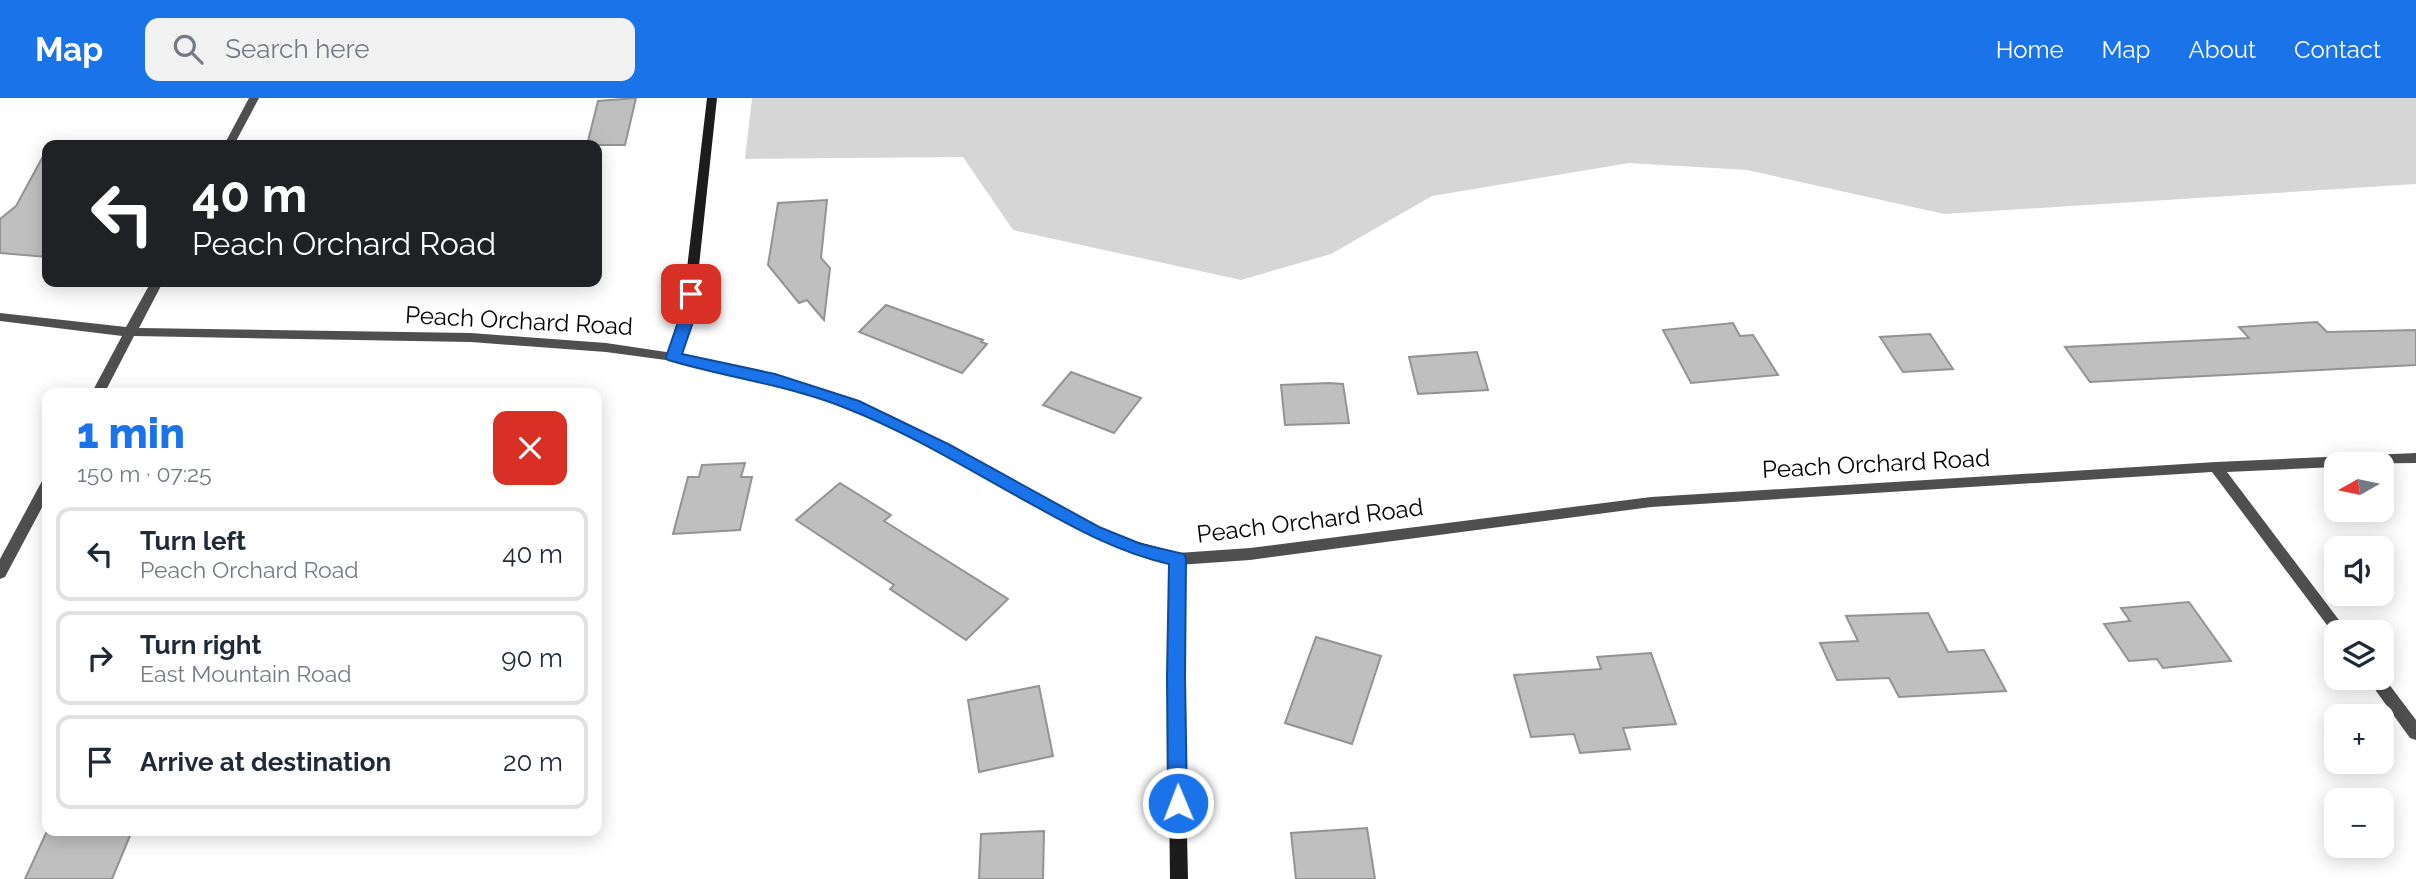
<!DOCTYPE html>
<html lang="en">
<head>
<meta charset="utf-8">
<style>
	body { margin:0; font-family:Raleway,sans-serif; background:#f2f2f3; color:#1f2937; height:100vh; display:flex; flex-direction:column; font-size:26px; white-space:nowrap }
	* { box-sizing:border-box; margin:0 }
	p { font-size:23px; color:#747a83 }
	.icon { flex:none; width:38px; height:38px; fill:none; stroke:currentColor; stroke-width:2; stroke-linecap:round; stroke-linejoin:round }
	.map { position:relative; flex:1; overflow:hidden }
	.side { position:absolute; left:42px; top:290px; width:560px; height:448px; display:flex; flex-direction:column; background:#fff; border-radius:14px; box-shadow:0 4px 18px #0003 }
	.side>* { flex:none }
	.hud { position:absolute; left:42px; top:42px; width:560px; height:147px; border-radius:14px; box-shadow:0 4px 18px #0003; background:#202124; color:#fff; overflow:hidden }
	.needle { width:46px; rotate:261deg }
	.buttons { position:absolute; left:2324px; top:354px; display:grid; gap:14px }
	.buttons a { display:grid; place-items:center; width:70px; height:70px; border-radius:14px; background:#fff; box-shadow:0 4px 18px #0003; font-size:35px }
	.pin { position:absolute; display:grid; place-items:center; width:60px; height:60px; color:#fff; margin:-30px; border-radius:14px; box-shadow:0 4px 10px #0006 }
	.me { position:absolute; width:77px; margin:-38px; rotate:359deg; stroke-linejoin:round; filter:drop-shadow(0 0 5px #0008) }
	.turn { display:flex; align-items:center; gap:24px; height:147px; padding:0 35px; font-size:32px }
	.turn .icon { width:91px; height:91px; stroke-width:2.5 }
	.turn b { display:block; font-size:49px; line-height:60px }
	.round { display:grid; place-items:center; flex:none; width:74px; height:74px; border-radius:14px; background:#f2f2f3 }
	.headline { display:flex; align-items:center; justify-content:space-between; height:119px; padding:0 35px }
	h1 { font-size:42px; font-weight:800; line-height:52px; color:#1a73e8 }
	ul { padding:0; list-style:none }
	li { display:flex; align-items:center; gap:21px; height:94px; margin:0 14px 10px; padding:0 21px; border:4px solid #e0e1e3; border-radius:14px }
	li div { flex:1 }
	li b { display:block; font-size:26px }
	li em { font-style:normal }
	header { display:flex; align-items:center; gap:42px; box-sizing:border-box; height:98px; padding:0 35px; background:#1a73e8; color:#fff }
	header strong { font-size:33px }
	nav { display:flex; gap:38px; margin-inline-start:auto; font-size:24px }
	.search { width:490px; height:63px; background:#f2f2f3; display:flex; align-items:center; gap:18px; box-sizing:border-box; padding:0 24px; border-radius:14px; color:#747a83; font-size:26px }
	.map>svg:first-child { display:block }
	.green { fill:#d6d6d6 }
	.building { fill:#bfbfbf; stroke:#939393; stroke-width:2 }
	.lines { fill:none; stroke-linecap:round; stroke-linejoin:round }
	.street { fill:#4f4f4f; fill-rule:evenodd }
	.secondary { fill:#1c1c1c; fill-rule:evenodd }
	.route { fill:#1a73e8; stroke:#114b97; stroke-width:2 }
	.labels { text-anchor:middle; stroke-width:7; stroke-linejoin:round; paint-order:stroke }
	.street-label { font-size:24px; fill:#000; stroke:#fff }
</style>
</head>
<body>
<header>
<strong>Map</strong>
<div class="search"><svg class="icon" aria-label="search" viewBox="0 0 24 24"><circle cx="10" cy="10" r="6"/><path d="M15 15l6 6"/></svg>Search here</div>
<nav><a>Home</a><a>Map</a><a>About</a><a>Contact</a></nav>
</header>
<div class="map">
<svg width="2416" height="781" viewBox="0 0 2416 781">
	<rect width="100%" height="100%" fill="#fff"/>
	<path class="green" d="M752,0H2416V86L1944,116L1747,72L1629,65L1432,98L1331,156L1241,182L1013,132L963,59L745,61Z"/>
	<g class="building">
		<path d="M636,0L625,47H587L598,3Z"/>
		<path d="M47,51V159L0,155V121L16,108Z"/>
		<path d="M827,102L821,160L830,170L824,222L807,202L799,205L768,167L778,105Z"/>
		<path d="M886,207L983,242L981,244L987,246L962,275L859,234Z"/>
		<path d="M2317,224L2327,234L2416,232V267L2090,284L2065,249L2249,240L2239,229Z"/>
		<path d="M1733,225L1740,238L1753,237L1778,277L1691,285L1663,232Z"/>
		<path d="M1930,236L1953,271L1903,274L1880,239Z"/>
		<path d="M1477,254L1488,292L1418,296L1409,259Z"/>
		<path d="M1071,274L1141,300L1114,335L1043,307Z"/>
		<path d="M1329,285L1343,286L1349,325L1285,327L1281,287Z"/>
		<path d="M745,365L741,379H752L740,432L673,436L688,379H699L702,367Z"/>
		<path d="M840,385L891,417L884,423L1008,501L966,542L890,491L894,487L796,422Z"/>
		<path d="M2189,504L2231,563L2163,570L2157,561L2129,563L2104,526L2130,523L2121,510Z"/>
		<path d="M1928,515L1948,554L1984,552L2006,593L1899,599L1889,580L1837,582L1820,545L1858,543L1846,518Z"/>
		<path d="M1316,539L1381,558L1352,646L1285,625Z"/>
		<path d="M1651,555L1676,626L1623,630L1630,651L1580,655L1574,636L1531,639L1514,577L1601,571L1597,559Z"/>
		<path d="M1039,588L1053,658L979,674L968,602Z"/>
		<path d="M1367,730L1375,781H1296L1291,735Z"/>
		<path d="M47,733H132L112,781H25Z"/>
		<path d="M1044,733L1043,781H979L981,736Z"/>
	</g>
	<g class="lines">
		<g class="street">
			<path d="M249,0H259L234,47H224Z"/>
			<path d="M151,184H163L139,230L471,235L606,245L673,255L679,259L673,263L606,254L471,244L134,238L104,296H91L122,238L0,223V215L126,229Z"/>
			<path d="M2416,355V365L2336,366V369L2227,374L2345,530L2348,534H2336V539L2212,374L1651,409L1250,462L1178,467L1173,465L1171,461L1173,457L1178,455L1250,450L1651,399L2216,364Z"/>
			<path d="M47,382V400L5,479L0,481V461L42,383Z"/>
			<path d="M2382,577L2416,622V642L2410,640L2366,579H2382Z"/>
		</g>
		<path class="secondary" d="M707,0H717L696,196L690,227L680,256C750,271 820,286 885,315C961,350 1031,398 1107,433C1132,444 1157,448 1183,457L1185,461L1184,604L1188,781H1170L1168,604L1171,465C1113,454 1061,423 1010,394C966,368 921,342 874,321C807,292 738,281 668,262L667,259L678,227L684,196Z"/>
	</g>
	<path class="route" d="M691,191L697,196L692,227L682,256L775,276L859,303L950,347L1099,429L1141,446L1184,456L1186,461L1185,578L1187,705L1185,711L1178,714L1171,711L1168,705L1167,578L1169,466C1116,454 1071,428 1024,402C966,370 909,335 848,311C790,287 728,280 668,262L666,259L677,227L684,196Z"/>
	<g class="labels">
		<g class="street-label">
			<text transform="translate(519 223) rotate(3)" y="8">Peach Orchard Road</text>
			<text transform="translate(1876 366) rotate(-3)" y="8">Peach Orchard Road</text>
			<text transform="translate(1310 423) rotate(-7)" y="8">Peach Orchard Road</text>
		</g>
	</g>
</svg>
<div class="buttons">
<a><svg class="needle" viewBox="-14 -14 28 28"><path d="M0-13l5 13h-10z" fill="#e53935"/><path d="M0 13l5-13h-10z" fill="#747a83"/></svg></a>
<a><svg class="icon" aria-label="sound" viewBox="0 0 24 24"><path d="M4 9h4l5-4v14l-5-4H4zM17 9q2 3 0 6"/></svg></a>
<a><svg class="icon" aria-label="layers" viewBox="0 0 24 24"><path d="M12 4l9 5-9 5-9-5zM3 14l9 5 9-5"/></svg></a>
<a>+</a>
<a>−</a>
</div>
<div class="pin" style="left:691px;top:196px;background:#d93025"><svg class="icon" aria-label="arrive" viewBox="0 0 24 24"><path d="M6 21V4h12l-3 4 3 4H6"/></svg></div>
<svg class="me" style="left:1178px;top:705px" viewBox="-20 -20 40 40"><circle r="17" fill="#1a73e8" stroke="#fff" stroke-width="3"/><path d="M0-11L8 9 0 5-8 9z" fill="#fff"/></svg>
<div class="hud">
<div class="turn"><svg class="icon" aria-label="left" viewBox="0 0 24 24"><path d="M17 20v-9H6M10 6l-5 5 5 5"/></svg><div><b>40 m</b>Peach Orchard Road</div></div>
</div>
<section class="side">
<div class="headline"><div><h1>1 min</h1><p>150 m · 07:25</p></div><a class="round" style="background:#d93025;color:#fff"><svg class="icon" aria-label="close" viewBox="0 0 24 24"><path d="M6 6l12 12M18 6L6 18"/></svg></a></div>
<ul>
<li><svg class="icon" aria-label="left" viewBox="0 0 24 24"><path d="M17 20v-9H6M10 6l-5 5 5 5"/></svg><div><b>Turn left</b><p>Peach Orchard Road</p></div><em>40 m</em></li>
<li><svg class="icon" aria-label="right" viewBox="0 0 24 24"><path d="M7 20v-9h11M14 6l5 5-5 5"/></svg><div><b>Turn right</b><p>East Mountain Road</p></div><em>90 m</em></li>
<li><svg class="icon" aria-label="arrive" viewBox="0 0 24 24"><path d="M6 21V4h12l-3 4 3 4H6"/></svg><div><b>Arrive at destination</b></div><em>20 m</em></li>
</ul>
</section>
</div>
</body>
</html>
